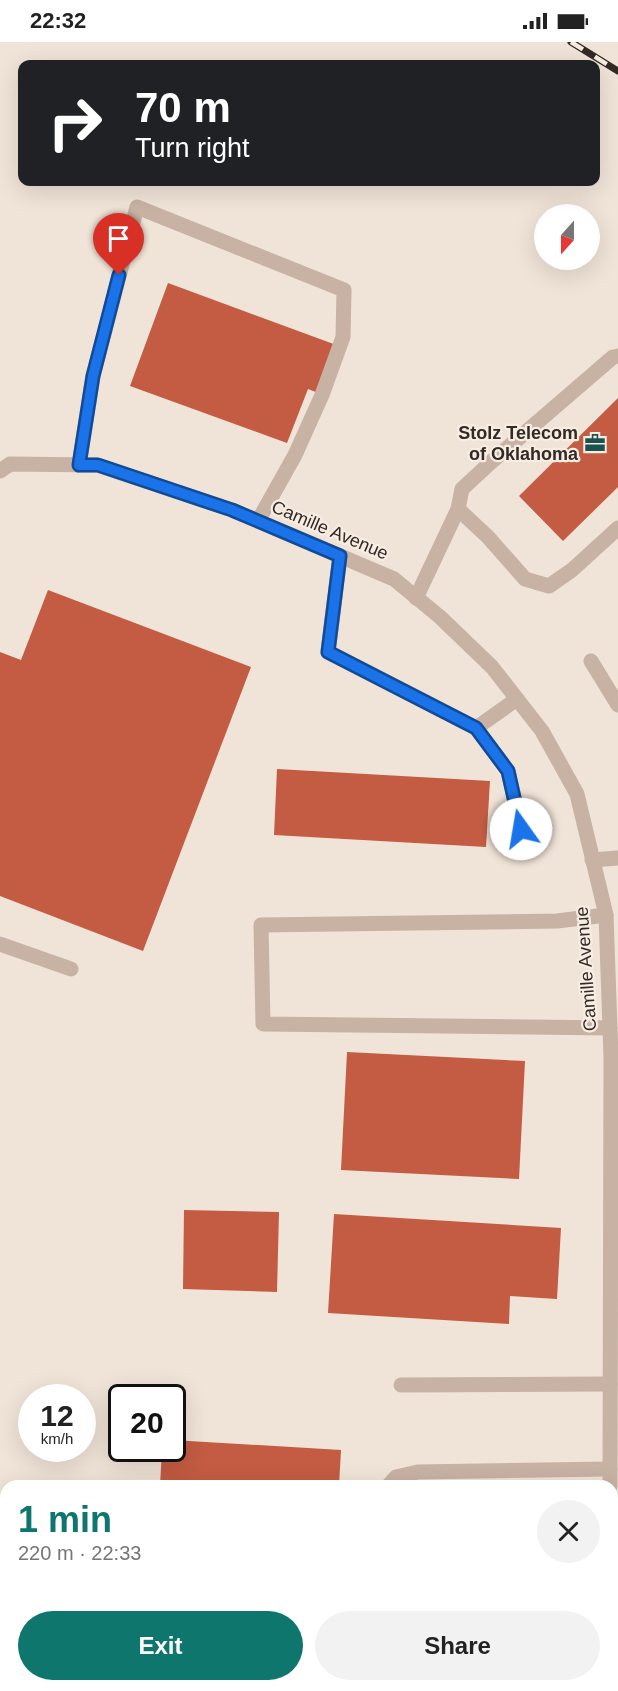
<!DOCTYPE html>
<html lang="en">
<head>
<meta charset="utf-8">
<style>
	body { margin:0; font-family:Helvetica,sans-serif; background:#f2f2f2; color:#222; height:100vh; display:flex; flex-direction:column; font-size:22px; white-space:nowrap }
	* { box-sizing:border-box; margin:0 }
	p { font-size:20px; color:#767676 }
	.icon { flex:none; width:33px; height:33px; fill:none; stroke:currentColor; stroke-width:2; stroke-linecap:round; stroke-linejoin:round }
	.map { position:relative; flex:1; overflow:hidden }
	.panel { position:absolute; left:0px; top:1438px; width:618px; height:212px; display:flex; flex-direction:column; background:#fff; border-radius:18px 18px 0 0; box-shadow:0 6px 24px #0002 }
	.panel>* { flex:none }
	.banner { position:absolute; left:18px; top:18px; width:582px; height:126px; border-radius:12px; box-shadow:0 6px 24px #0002; background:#202124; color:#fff; overflow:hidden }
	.needle { width:39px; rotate:201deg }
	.fabs { position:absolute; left:534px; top:162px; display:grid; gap:12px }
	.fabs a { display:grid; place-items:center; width:66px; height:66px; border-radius:50%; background:#fff; box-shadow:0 6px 24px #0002; font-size:30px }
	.speed { position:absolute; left:18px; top:1342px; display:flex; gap:12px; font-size:30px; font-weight:700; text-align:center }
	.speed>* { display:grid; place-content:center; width:78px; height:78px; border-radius:50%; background:#fff; box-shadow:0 6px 24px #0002; line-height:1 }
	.speed small { font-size:15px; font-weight:400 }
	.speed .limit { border:3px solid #111; border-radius:9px; background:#fff; color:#111 }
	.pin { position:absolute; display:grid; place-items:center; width:51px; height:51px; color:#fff; margin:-62px -26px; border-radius:50% 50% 50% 0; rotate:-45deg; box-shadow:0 0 6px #0007 }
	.pin .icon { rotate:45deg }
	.me { position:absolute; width:66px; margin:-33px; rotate:347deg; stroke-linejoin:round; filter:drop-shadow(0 0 4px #0008) }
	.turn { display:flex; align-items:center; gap:21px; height:126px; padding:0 18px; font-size:27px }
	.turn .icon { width:78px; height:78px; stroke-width:2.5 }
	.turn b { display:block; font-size:42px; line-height:51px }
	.round { display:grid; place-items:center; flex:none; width:63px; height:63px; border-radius:32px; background:#f2f2f2 }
	.head { display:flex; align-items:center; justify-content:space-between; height:102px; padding:0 18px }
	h1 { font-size:36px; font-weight:600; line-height:45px; color:#0f766e }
	.button { display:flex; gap:12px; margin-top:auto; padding:12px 18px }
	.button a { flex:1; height:69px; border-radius:36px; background:#0f766e; color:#fff; font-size:24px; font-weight:600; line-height:69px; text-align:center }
	.button a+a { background:#f2f2f2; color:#222 }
	.status { display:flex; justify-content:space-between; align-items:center; height:42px; padding:0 30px; background:#fff; direction:ltr }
	.status svg { height:16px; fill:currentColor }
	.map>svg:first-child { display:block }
	.building { fill:#c35c42 }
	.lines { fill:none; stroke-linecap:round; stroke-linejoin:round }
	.minor { stroke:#c7b2a4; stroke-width:15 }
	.rail-casing { stroke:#332925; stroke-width:7 }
	.rail { stroke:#f8ede3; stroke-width:4.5; stroke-dasharray:14; stroke-linecap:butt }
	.route-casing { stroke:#114b97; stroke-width:15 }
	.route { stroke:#1a73e8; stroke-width:10 }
	.labels { text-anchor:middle; stroke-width:4.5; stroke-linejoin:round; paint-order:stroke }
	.poi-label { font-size:18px; font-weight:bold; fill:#332925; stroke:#f8ede3; text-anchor:end }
	.street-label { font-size:18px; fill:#332925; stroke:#f8ede3 }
</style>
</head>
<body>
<div class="status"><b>22:32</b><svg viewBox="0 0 49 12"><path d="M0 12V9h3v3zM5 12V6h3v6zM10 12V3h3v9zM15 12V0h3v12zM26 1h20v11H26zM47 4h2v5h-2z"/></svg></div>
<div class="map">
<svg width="618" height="1649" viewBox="0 0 618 1649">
	<rect width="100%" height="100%" fill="#f0e3d7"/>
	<g class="building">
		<path d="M168,241L339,304L321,352L308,347L287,401L130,344Z"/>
		<path d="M618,356V445L563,499L519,454Z"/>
		<path d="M48,548L251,625L143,909L0,854V610L21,618Z"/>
		<path d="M277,727L490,739L486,805L274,793Z"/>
		<path d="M347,1010L525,1019L519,1137L341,1128Z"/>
		<path d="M184,1168L279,1170L277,1250L183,1247Z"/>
		<path d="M334,1172L561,1186L557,1257L510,1254L509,1282L328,1271Z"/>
		<path d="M172,1398L341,1408L339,1444H160L162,1407H172Z"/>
		<path d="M444,1644H475L474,1649H457Z"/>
	</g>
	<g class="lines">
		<g class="minor">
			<path d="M79,423L93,334L137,165L344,248L343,295L322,353L295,413L258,479"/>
			<path d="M0,429L10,422L97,423L232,468L394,537L440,575L492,625L542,689L577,752L606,873L611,1015L610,1444"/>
			<path d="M458,467L488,495L525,537L549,544L572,528L618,486"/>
			<path d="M340,514L328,610L476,686"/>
			<path d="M416,556L458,467L462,447L490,421L613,315L618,314"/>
			<path d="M591,619L618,663"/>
			<path d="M517,657L476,686L508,729L521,787"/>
			<path d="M592,818L618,816"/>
			<path d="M606,873L557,879L261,883L263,982L610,986"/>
			<path d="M0,902L71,927"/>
			<path d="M401,1343L610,1342"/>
			<path d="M388,1444L396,1435L418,1430L610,1427"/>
			<path d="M612,1629L618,1630"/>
			<path d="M399,1644L412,1649"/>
			<path d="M606,1649V1644"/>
		</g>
		<g class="rail-casing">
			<path id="rail" d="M571,0L618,29"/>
		</g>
		<use href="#rail" class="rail"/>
	</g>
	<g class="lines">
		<g class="route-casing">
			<path id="route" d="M119,233L93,334L79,423H98L232,468L340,514L328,610L476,686L508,729L521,787"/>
		</g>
		<use href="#route" class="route"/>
	</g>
	<defs>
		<g id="office-bare" transform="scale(1.62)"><path d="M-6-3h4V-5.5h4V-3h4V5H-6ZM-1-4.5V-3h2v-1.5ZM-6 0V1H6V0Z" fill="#1c5152" stroke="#f8ede3" stroke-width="2.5" paint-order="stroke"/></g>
	</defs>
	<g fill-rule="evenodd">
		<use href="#office-bare" x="595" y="401"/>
	</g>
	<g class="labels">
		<g class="poi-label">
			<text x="578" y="397">Stolz Telecom<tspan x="578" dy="21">of Oklahoma</tspan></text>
		</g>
		<g class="street-label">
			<text transform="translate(330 488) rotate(23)" y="6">Camille Avenue</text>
			<text transform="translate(586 927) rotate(-94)" y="6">Camille Avenue</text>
		</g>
	</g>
</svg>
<div class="fabs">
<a><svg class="needle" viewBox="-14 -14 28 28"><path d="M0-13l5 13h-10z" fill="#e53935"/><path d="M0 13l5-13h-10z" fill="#767676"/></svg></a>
</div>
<div class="speed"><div>12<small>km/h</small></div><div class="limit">20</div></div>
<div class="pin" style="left:119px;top:233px;background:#d93025"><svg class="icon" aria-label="arrive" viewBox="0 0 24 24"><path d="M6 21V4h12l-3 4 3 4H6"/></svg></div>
<svg class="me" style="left:521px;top:787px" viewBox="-20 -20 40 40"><circle r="19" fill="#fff"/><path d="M0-13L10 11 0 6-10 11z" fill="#1a73e8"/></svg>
<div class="banner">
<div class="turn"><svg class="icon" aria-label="right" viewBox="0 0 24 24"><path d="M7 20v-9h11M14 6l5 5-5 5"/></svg><div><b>70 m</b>Turn right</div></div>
</div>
<section class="panel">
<div class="head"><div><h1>1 min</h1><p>220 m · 22:33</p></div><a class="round"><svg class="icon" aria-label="close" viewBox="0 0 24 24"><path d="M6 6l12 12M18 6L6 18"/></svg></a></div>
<div class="button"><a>Exit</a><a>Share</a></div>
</section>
</div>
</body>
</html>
